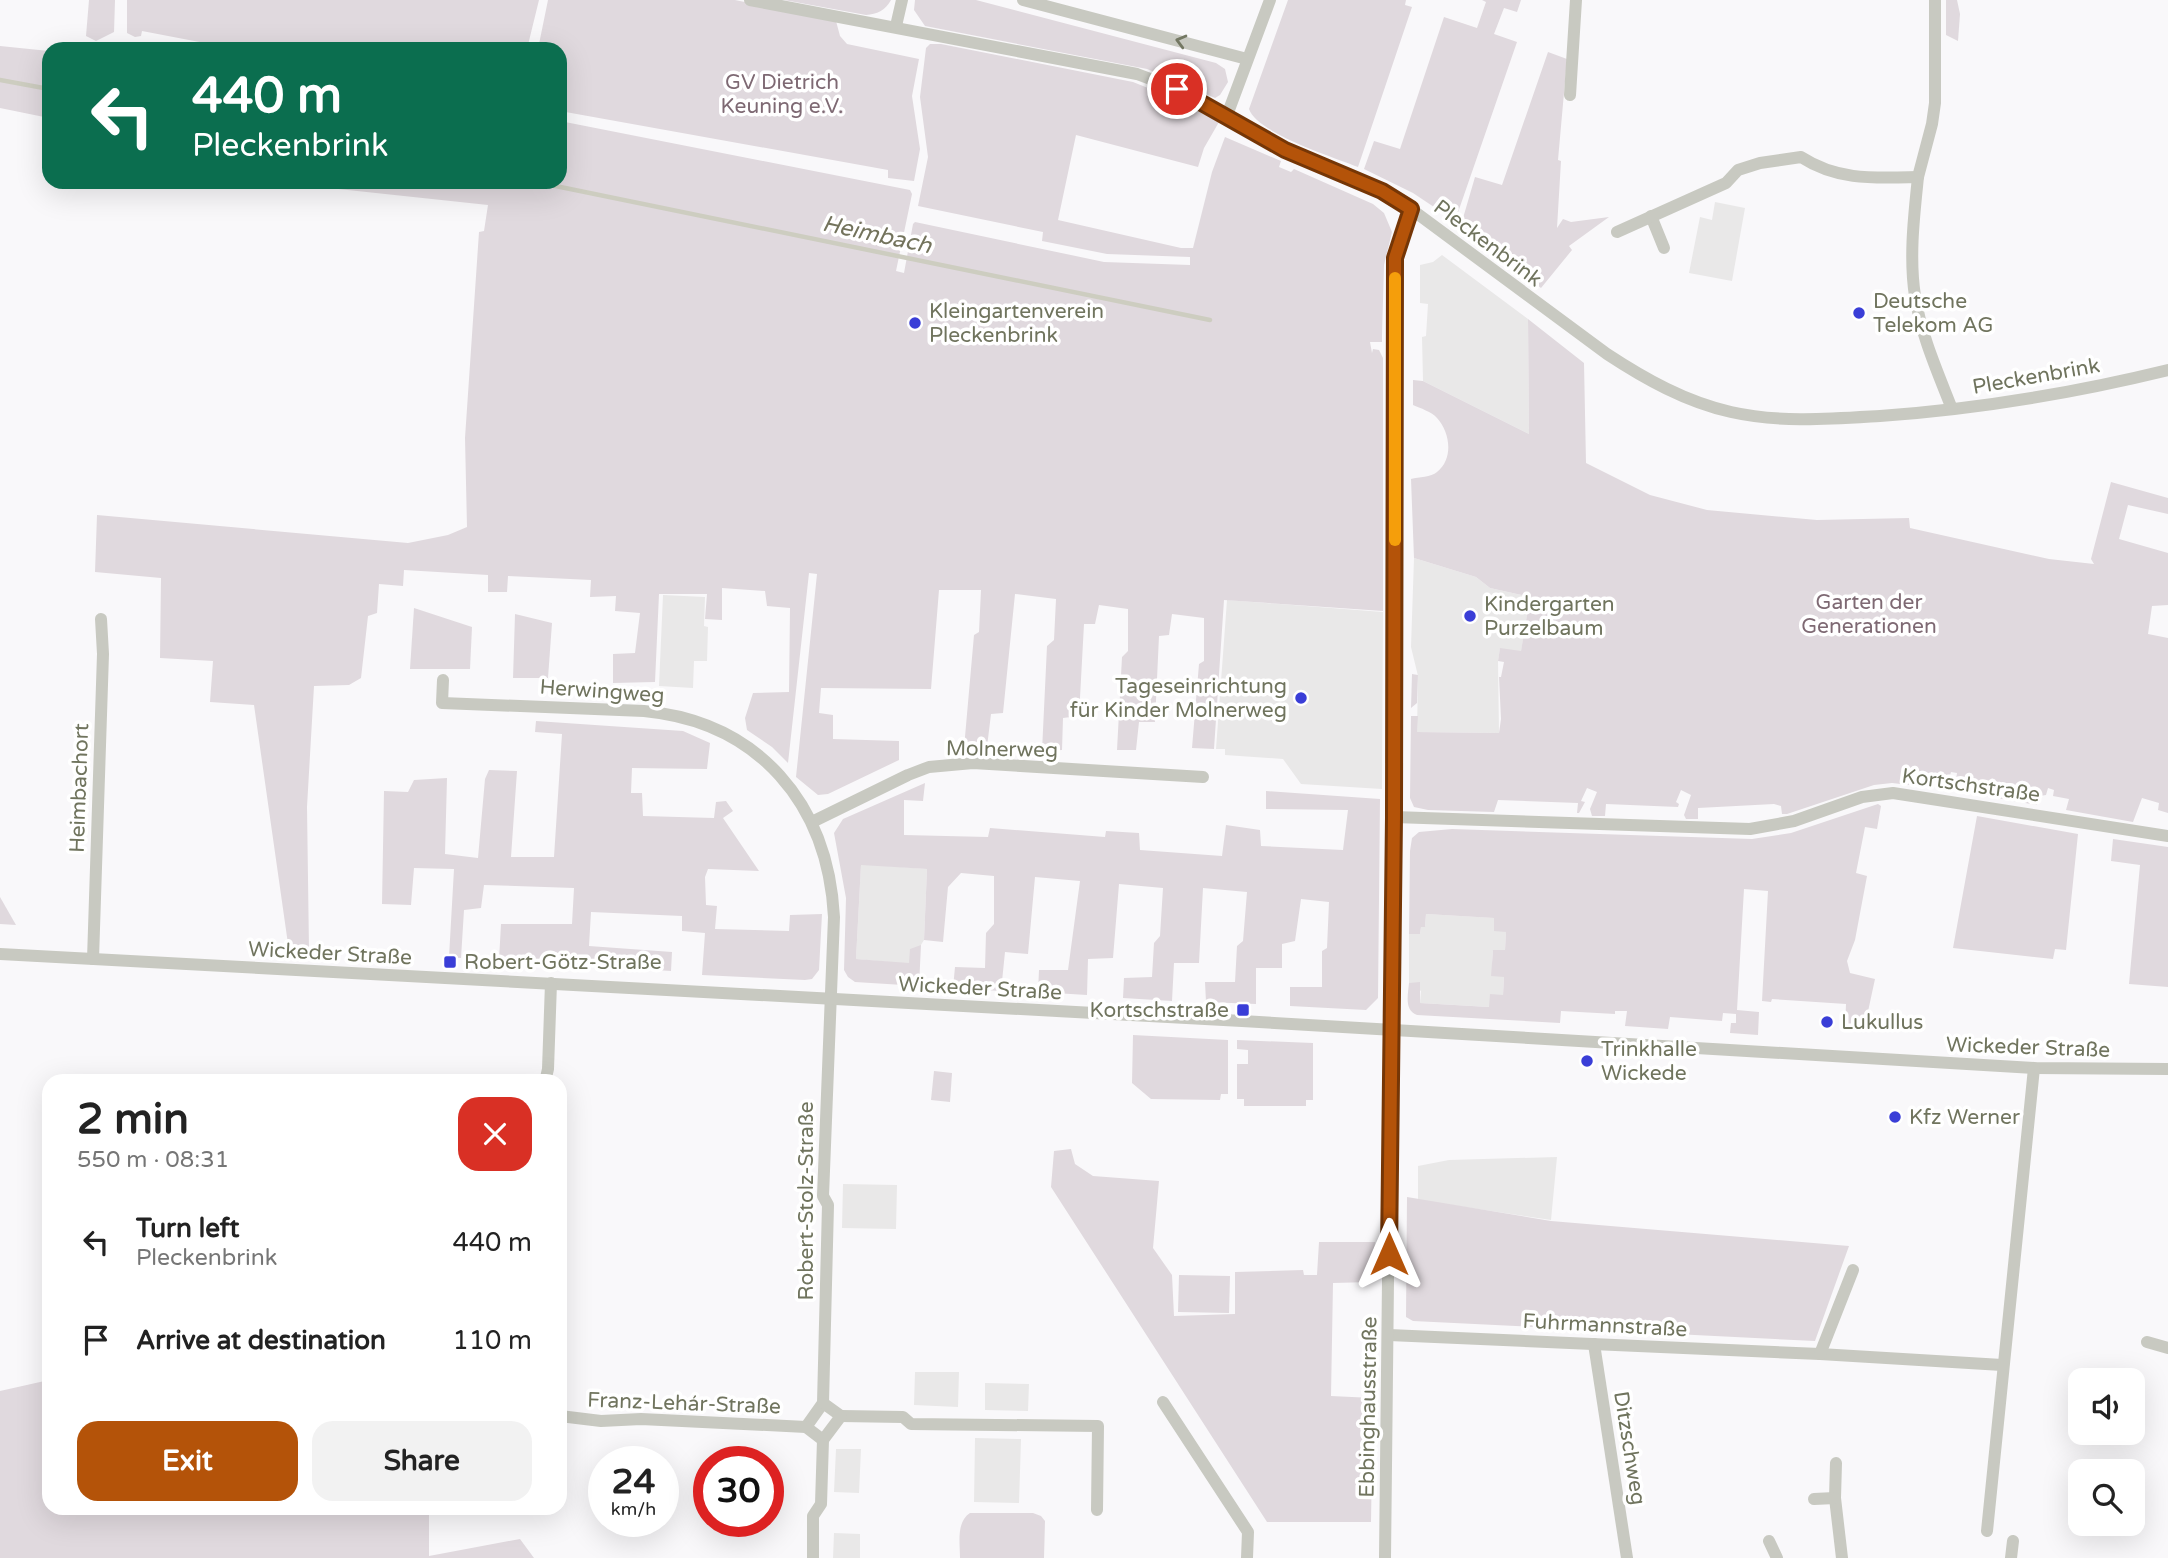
<!DOCTYPE html>
<html lang="en">
<head>
<meta charset="utf-8">
<style>
	body { margin:0; font-family:"Varela Round",sans-serif; background:#f2f2f2; color:#222; height:100vh; display:flex; flex-direction:column; font-size:26px; white-space:nowrap }
	* { box-sizing:border-box; margin:0 }
	p { font-size:23px; color:#767676 }
	.icon { flex:none; width:38px; height:38px; fill:none; stroke:currentColor; stroke-width:2; stroke-linecap:round; stroke-linejoin:round }
	.map { position:relative; flex:1; overflow:hidden }
	.side { position:absolute; left:42px; top:1074px; width:525px; height:441px; display:flex; flex-direction:column; background:#fff; border-radius:21px; box-shadow:0 7px 28px #0002 }
	.side>* { flex:none }
	.hud { position:absolute; left:42px; top:42px; width:525px; height:147px; border-radius:21px; box-shadow:0 7px 28px #0002; background:#0b6e4f; color:#fff; overflow:hidden }
	.buttons { position:absolute; left:2068px; top:1368px; display:grid; gap:14px }
	.buttons a { display:grid; place-items:center; width:77px; height:77px; border-radius:14px; background:#fff; box-shadow:0 7px 28px #0002; font-size:35px }
	.speed { position:absolute; left:588px; top:1446px; display:flex; gap:14px; font-size:35px; font-weight:700; text-align:center }
	.speed>* { display:grid; place-content:center; width:91px; height:91px; border-radius:50%; background:#fff; box-shadow:0 7px 28px #0002; line-height:1 }
	.speed small { font-size:18px; font-weight:400 }
	.speed .limit { border:10px solid #d22; background:#fff; color:#111 }
	.pin { position:absolute; display:grid; place-items:center; width:60px; height:60px; color:#fff; margin:-30px; border:4px solid #fff; border-radius:50%; box-shadow:0 2px 7px #0007 }
	.me { position:absolute; width:77px; margin:-38px; rotate:0deg; stroke-linejoin:round; filter:drop-shadow(0 0 5px #0008) }
	.turn { display:flex; align-items:center; gap:24px; height:147px; padding:0 35px; font-size:32px }
	.turn .icon { width:91px; height:91px; stroke-width:2.5 }
	.turn b { display:block; font-size:49px; line-height:60px }
	.round { display:grid; place-items:center; flex:none; width:74px; height:74px; border-radius:21px; background:#f2f2f2 }
	.summary { display:flex; align-items:center; justify-content:space-between; height:119px; padding:0 35px }
	h1 { font-size:42px; font-weight:700; line-height:52px }
	.button { display:flex; gap:14px; margin-top:auto; padding:14px 35px }
	.button a { flex:1; height:80px; border-radius:21px; background:#b45309; color:#fff; font-size:28px; font-weight:700; line-height:80px; text-align:center }
	.button a+a { background:#f2f2f2; color:#222 }
	ul { padding:0; list-style:none }
	li { display:flex; align-items:center; gap:21px; height:98px; padding:0 35px }
	li div { flex:1 }
	li b { display:block; font-size:26px }
	li em { font-style:normal }
	.map>svg:first-child { display:block }
	.built { fill:#e9e8e8 }
	.green { fill:#e0d9de }
	.lines { fill:none; stroke-linecap:round; stroke-linejoin:round }
	.stream { stroke:#cdcdc0; stroke-width:4.5 }
	.minor { stroke:#c8c9c1; stroke-width:12 }
	.oneway { stroke:#747863 }
	.route-casing { stroke:#753606; stroke-width:18 }
	.route { stroke:#b45309; stroke-width:12 }
	.slow { stroke:#f59e0b; stroke-width:12 }
	.poi-dot { fill:#3a3ed7; stroke:#fff; stroke-width:2.5 }
	.labels { text-anchor:middle; stroke-width:7; stroke-linejoin:round; paint-order:stroke }
	.park-label { font-size:21px; fill:#7e6973; stroke:#fff }
	.street-label { font-size:21px; fill:#70745e; stroke:#fff }
	.poi-label { font-size:21px; fill:#70745e; stroke:#fff; text-anchor:start }
	.water-label { font-size:23px; font-style:italic; fill:#73735c; stroke:#fff }
</style>
</head>
<body>
<div class="map">
<svg width="2168" height="1558" viewBox="0 0 2168 1558">
	<rect width="100%" height="100%" fill="#f9f8fa"/>
	<g class="built">
		<path d="M1715,202L1745,208L1732,281L1689,273L1700,217L1712,220Z"/>
		<path d="M1442,255L1528,319L1529,434L1423,381L1422,337L1426,336L1428,304L1420,303V265L1433,262Z"/>
		<path d="M1414,558L1476,577L1490,588L1530,597L1521,652L1500,649L1498,661L1499,733L1417,732L1418,676L1411,647Z"/>
		<path d="M663,595L705,597L704,626L708,627L707,661H694L693,688L659,686Z"/>
		<path d="M1227,600L1383,612L1382,789L1301,784L1283,759L1225,755V749H1216Z"/>
		<path d="M861,864L927,869L924,940L909,964L856,959Z"/>
		<path d="M1426,914L1495,918L1506,932L1505,950H1493L1492,963V976H1504L1503,995L1490,1007L1420,1003L1421,991L1409,983V934H1420L1421,927H1425Z"/>
		<path d="M1557,1157L1551,1220L1418,1200V1166L1449,1160Z"/>
		<path d="M843,1184L897,1185L896,1229L842,1228Z"/>
		<path d="M915,1372H959L958,1407L914,1405Z"/>
		<path d="M985,1383L1029,1384L1028,1411L985,1410Z"/>
		<path d="M975,1438L1021,1439L1019,1503L974,1502Z"/>
		<path d="M836,1449H861L859,1493L834,1492Z"/>
		<path d="M834,1533L860,1534V1558H833Z"/>
	</g>
	<g class="green">
		<path d="M89,0H115L114,32L96,41L86,36Z"/>
		<path d="M127,0H539L527,49H236L142,31L141,36L135,37L127,33Z"/>
		<path d="M548,0H735L836,21L840,36L847,44L919,59L912,96L920,149L914,181L888,178V170L560,111V49H538Z"/>
		<path d="M784,0H891C885,11 877,14 866,15Z"/>
		<path d="M915,0H976L1216,63L1225,69L1228,82L1220,95L1215,98L1147,69L925,26L914,10Z"/>
		<path d="M1288,0H1406L1405,5L1412,7L1358,167C1333,157 1257,133 1249,109Z"/>
		<path d="M1482,0H1521L1517,12L1504,8L1494,34L1517,42L1455,221L1413,193L1364,169L1374,141L1400,149L1444,17L1477,28L1486,2Z"/>
		<path d="M1946,0H1957L1960,14L1958,41L1946,35Z"/>
		<path d="M930,44H941L1133,82L1168,96L1219,122L1204,148L1198,167L1076,135L1058,220L1181,248H1193L1212,172L1225,137L1281,161L1279,167L1291,172L1294,169L1373,204L1384,213L1392,232L1384,265L1382,336V342H1370L1372,353L1373,349L1379,350L1383,358V611L1224,600L1214,749L1192,748L1199,664L1204,661V618L1172,614L1169,635L1159,636L1155,722H1139L1136,750H1117L1122,657L1128,651V609L1099,605L1095,624H1084L1079,716L1063,718L1062,750L1042,751L1047,646L1054,640L1056,599L1015,594L1003,713L991,714L987,747L964,748L974,635L979,632L981,590H939L931,689L821,688L819,713L833,715V739L899,741V760L828,794L818,795L796,777L817,574L809,573L788,763L772,747L747,730L745,718L753,693L789,692L790,608L767,606L765,591L722,588V620L705,619L707,594H659L655,682L613,683V654L635,653L640,613L615,611L616,596L590,597L591,580L508,576L507,592H488V575L404,570L403,586L379,584L377,613L368,616L361,678L349,685L314,686L307,807L309,950L289,951L254,705L210,702L213,661L160,658L161,578L95,572L97,515L408,543L448,535L467,527L465,438L479,232L484,231L488,205L273,182H560V121L910,190L912,194L896,271L904,273L913,224L915,222L1104,262L1190,265V257L1107,254L1042,241L1043,232L918,206L928,157L920,97L926,48Z"/>
		<path d="M0,46L49,51V118L0,108Z"/>
		<path d="M1548,52L1567,59L1558,160L1561,161L1557,228L1563,219L1571,222L1609,217L1569,246L1572,250L1541,288L1461,225L1475,177L1502,185Z"/>
		<path d="M1528,319L1584,363L1586,463L1650,495L1707,510L1817,520L1909,518L1910,528L2049,559L2094,564L2091,559L2111,482L2168,498V514L2128,505L2119,539L2168,553V605L2152,606L2148,634L2168,638V813L2158,810L2159,803L2142,798L2133,822L2066,810L2069,799L2053,796L2054,790L2048,788L2046,795L2040,796L2037,805L1968,793L1969,782L1956,780L1957,773L1951,772L1949,779L1930,777L1927,787L1892,783L1874,785L1787,814H1782L1781,806L1774,804L1698,808V819H1686L1684,815L1691,795L1681,790L1676,802L1679,804L1678,807L1606,804L1605,816H1592L1590,809L1597,792L1587,788L1581,801L1585,802L1579,813H1577L1578,803L1498,800L1494,812L1428,810L1414,807L1410,798L1411,716H1418L1417,732L1499,733L1501,719L1499,677H1501L1504,662L1498,661L1500,648L1521,651L1530,597L1490,588L1476,577L1414,558L1411,479C1419,477 1431,477 1437,472C1454,459 1450,432 1437,418C1432,412 1420,408 1413,405V380L1423,381L1529,434Z"/>
		<path d="M414,608L472,627L470,669H410Z"/>
		<path d="M515,614L552,623L548,678H513Z"/>
		<path d="M1412,674L1418,675L1417,703L1411,708Z"/>
		<path d="M536,721L683,731L710,743L707,769L632,768L631,793H642L643,816L714,818L716,802L726,801L733,811L723,818L759,871L708,869L705,877L706,905L717,906L715,929L789,931L790,915L822,914L819,970L812,979L805,980L702,975L705,933L682,931V916L591,912L589,946L672,952L671,971L499,960L501,924H572L574,888L484,885L481,908L464,910L461,958L449,957L454,869L414,868L411,905L382,904L384,791L408,792L414,780L447,778L445,854L478,858L485,779L489,770L517,771L511,857H554L562,734L535,732Z"/>
		<path d="M925,783L923,801L904,800V835L988,837L990,828L1105,837L1106,831L1139,833L1140,850L1222,856L1226,825L1260,830L1261,846L1343,850L1348,810L1266,809V791L1380,799L1378,998L1366,1010L1290,1006V987H1322V951L1327,948L1329,902L1301,899L1295,941L1282,944V968H1256V1004L1206,1002L1205,982H1235L1237,946L1243,941L1247,892L1203,888L1199,963H1174L1172,1001L1123,998L1124,978L1152,977L1154,943L1160,936L1163,888L1119,884L1113,958L1088,959L1087,995L1038,992L1039,970H1068L1080,881L1035,877L1028,954L1005,952L1001,991L953,988L955,967L985,968L986,933L994,924V876L961,873L948,887L943,942L924,940L927,869L861,865L856,959L909,963L910,949L921,945L919,986L855,982L848,977L844,970L846,898L834,833L843,819Z"/>
		<path d="M1878,804L1881,806L1877,829L1865,827L1856,873L1867,876L1855,940L1847,961L1850,973L1875,979L1864,1030L1845,1029L1846,1004L1772,999L1771,1002L1762,1001L1768,891L1744,889L1737,1010L1759,1012L1758,1035L1730,1033L1731,1023H1736V1014L1723,1013L1722,1021L1670,1017L1668,1029L1625,1026L1627,1011H1615V1014L1561,1011L1560,1023L1417,1015C1404,1010 1408,995 1409,983L1420,982V1003L1489,1007L1490,994L1503,995L1504,977L1491,976L1493,950H1505L1506,932L1494,931V918L1426,914L1425,927H1421L1420,934H1409L1410,851L1412,838L1419,832L1452,829L1752,839L1791,833Z"/>
		<path d="M1977,816L2078,834L2066,950L2055,949L2053,959L1953,948Z"/>
		<path d="M2113,839L2168,847V987L2129,984L2140,865L2111,861Z"/>
		<path d="M0,897L16,925L0,924Z"/>
		<path d="M1133,1035L1228,1040V1094H1221L1220,1100L1151,1099L1132,1083Z"/>
		<path d="M1237,1040L1313,1043V1100H1306V1106H1244V1099H1237V1064H1248V1050L1237,1049Z"/>
		<path d="M934,1071L952,1073L950,1102L931,1100Z"/>
		<path d="M1071,1149L1075,1164L1093,1176L1159,1181L1153,1248L1172,1275L1174,1316L1235,1314V1272L1303,1270L1304,1275H1317L1319,1242H1375L1371,1282L1333,1283L1331,1396L1373,1398L1371,1522H1267L1051,1187L1054,1151Z"/>
		<path d="M1407,1197L1551,1221L1849,1246L1815,1341L1413,1321L1406,1317Z"/>
		<path d="M1179,1275L1230,1276L1229,1313L1178,1312Z"/>
		<path d="M49,1380V1508L429,1509V1556L520,1539L534,1558H0V1391Z"/>
		<path d="M970,1513H1033L1041,1516L1045,1521L1044,1558H960C960,1543 956,1522 970,1513Z"/>
	</g>
	<g class="lines">
		<g class="stream">
			<path d="M0,80L49,89"/>
			<path d="M536,182L1210,320"/>
		</g>
		<g class="minor">
			<path d="M750,0L1137,74L1177,89L1285,150L1382,191L1411,209L1607,354C1645,379 1686,402 1731,412C1780,423 1830,419 1880,416C1976,409 2074,393 2168,370"/>
			<path d="M1023,0L1247,59"/>
			<path d="M896,26L902,0"/>
			<path d="M1570,95L1576,0"/>
			<path d="M1226,118L1270,0"/>
			<path d="M1918,177L1932,124L1935,103V0"/>
			<path d="M1651,216L1664,248"/>
			<path d="M1617,232L1726,183L1738,170L1760,163L1801,157C1838,181 1875,178 1918,177C1914,216 1909,257 1915,296C1921,335 1938,373 1952,409"/>
			<path d="M443,680L442,703L644,711C759,722 828,804 834,917L823,1196L828,1205L823,1403L806,1427L823,1440"/>
			<path d="M1394,817L1750,829L1794,821L1862,797L1893,793L2168,836"/>
			<path d="M812,822L908,775L929,767L973,763L1203,777"/>
			<path d="M0,954L1242,1021L2034,1068L2168,1069"/>
			<path d="M93,959L103,654L101,619"/>
			<path d="M545,1082L548,1069L551,983"/>
			<path d="M1389,1335L1820,1354L2002,1365"/>
			<path d="M2147,1342L2168,1348"/>
			<path d="M1594,1344L1627,1558"/>
			<path d="M1820,1354L1853,1270"/>
			<path d="M1163,1402L1248,1532L1247,1558"/>
			<path d="M560,1416L601,1421L641,1419L806,1427"/>
			<path d="M841,1416L903,1417L911,1424L1098,1426L1097,1510"/>
			<path d="M1836,1463L1835,1498L1842,1558"/>
			<path d="M1814,1499L1835,1498"/>
			<path d="M1987,1531L2034,1068"/>
			<path d="M1769,1541L1777,1558"/>
			<path d="M813,1558V1516L821,1504L823,1440L841,1416L823,1403"/>
			<path d="M1385,1558C1390,1125 1395,691 1396,258L1411,209"/>
			<path d="M2011,1558L2013,1541"/>
		</g>
	</g>
	<defs><path id="oneway-chevron" d="M-2-3.5L2.5 0L-2 3.5" fill="none" stroke-width="1.6" stroke-linecap="round" stroke-linejoin="round" transform="scale(1.75)"/></defs>
	<use class="oneway" href="#oneway-chevron" transform="translate(1181 41) rotate(-165)"/>
	<g class="lines">
		<g class="route-casing">
			<path id="route" d="M1177,89L1285,150L1382,191L1411,209L1395,258L1394,817L1389,1254"/>
		</g>
		<use href="#route" class="route"/>
		<path class="slow" d="M1395,540V278"/>
	</g>
	<g class="poi-dot">
		<circle cx="1859" cy="313" r="7"/>
		<circle cx="915" cy="323" r="7"/>
		<circle cx="1470" cy="616" r="7"/>
		<circle cx="1301" cy="698" r="7"/>
		<rect x="443" y="955" width="14" height="14" rx="3.5"/>
		<rect x="1236" y="1003" width="14" height="14" rx="3.5"/>
		<circle cx="1827" cy="1022" r="7"/>
		<circle cx="1587" cy="1061" r="7"/>
		<circle cx="1895" cy="1117" r="7"/>
	</g>
	<g class="labels">
		<g class="park-label">
			<text x="782" y="89">GV Dietrich<tspan x="782" dy="24">Keuning e.V.</tspan></text>
			<text x="1869" y="609">Garten der<tspan x="1869" dy="24">Generationen</tspan></text>
		</g>
		<g class="street-label">
			<text transform="translate(1488 243) rotate(37)" y="7">Pleckenbrink</text>
			<text transform="translate(2036 376) rotate(-10)" y="7">Pleckenbrink</text>
			<text transform="translate(602 691) rotate(4)" y="7">Herwingweg</text>
			<text transform="translate(1002 749) rotate(1)" y="7">Molnerweg</text>
			<text transform="translate(1971 785) rotate(8)" y="7">Kortschstraße</text>
			<text transform="translate(79 788) rotate(-88)" y="7">Heimbachort</text>
			<text transform="translate(330 953) rotate(3)" y="7">Wickeder Straße</text>
			<text transform="translate(980 988) rotate(3)" y="7">Wickeder Straße</text>
			<text transform="translate(2028 1047) rotate(2)" y="7">Wickeder Straße</text>
			<text transform="translate(806 1201) rotate(-90)" y="7">Robert-Stolz-Straße</text>
			<text transform="translate(1605 1325) rotate(3)" y="7">Fuhrmannstraße</text>
			<text transform="translate(684 1403) rotate(2)" y="7">Franz-Lehár-Straße</text>
			<text transform="translate(1368 1407) rotate(-89)" y="7">Ebbinghausstraße</text>
			<text transform="translate(1630 1448) rotate(81)" y="7">Ditzschweg</text>
		</g>
		<g class="poi-label">
			<text x="1873" y="308">Deutsche<tspan x="1873" dy="24">Telekom AG</tspan></text>
			<text x="929" y="318">Kleingartenverein<tspan x="929" dy="24">Pleckenbrink</tspan></text>
			<text x="1484" y="611">Kindergarten<tspan x="1484" dy="24">Purzelbaum</tspan></text>
			<text x="1287" y="693" text-anchor="end">Tageseinrichtung<tspan x="1287" dy="24">für Kinder Molnerweg</tspan></text>
			<text x="464" y="969">Robert-Götz-Straße</text>
			<text x="1229" y="1017" text-anchor="end">Kortschstraße</text>
			<text x="1841" y="1029">Lukullus</text>
			<text x="1601" y="1056">Trinkhalle<tspan x="1601" dy="24">Wickede</tspan></text>
			<text x="1909" y="1124">Kfz Werner</text>
		</g>
		<g class="water-label">
			<text transform="translate(877 234) rotate(12)" y="8">Heimbach</text>
		</g>
	</g>
</svg>
<div class="buttons">
<a><svg class="icon" aria-label="sound" viewBox="0 0 24 24"><path d="M4 9h4l5-4v14l-5-4H4zM17 9q2 3 0 6"/></svg></a>
<a><svg class="icon" aria-label="search" viewBox="0 0 24 24"><circle cx="10" cy="10" r="6"/><path d="M15 15l6 6"/></svg></a>
</div>
<div class="speed"><div>24<small>km/h</small></div><div class="limit">30</div></div>
<div class="pin" style="left:1177px;top:89px;background:#d93025"><svg class="icon" aria-label="arrive" viewBox="0 0 24 24"><path d="M6 21V4h12l-3 4 3 4H6"/></svg></div>
<svg class="me" style="left:1389px;top:1254px" viewBox="-20 -20 40 40"><path d="M0-17L14 15 0 8-14 15z" fill="#b45309" stroke="#fff" stroke-width="4"/></svg>
<div class="hud">
<div class="turn"><svg class="icon" aria-label="left" viewBox="0 0 24 24"><path d="M17 20v-9H6M10 6l-5 5 5 5"/></svg><div><b>440 m</b>Pleckenbrink</div></div>
</div>
<section class="side">
<div class="summary"><div><h1>2 min</h1><p>550 m · 08:31</p></div><a class="round" style="background:#d93025;color:#fff"><svg class="icon" aria-label="close" viewBox="0 0 24 24"><path d="M6 6l12 12M18 6L6 18"/></svg></a></div>
<ul>
<li><svg class="icon" aria-label="left" viewBox="0 0 24 24"><path d="M17 20v-9H6M10 6l-5 5 5 5"/></svg><div><b>Turn left</b><p>Pleckenbrink</p></div><em>440 m</em></li>
<li><svg class="icon" aria-label="arrive" viewBox="0 0 24 24"><path d="M6 21V4h12l-3 4 3 4H6"/></svg><div><b>Arrive at destination</b></div><em>110 m</em></li>
</ul>
<div class="button"><a>Exit</a><a>Share</a></div>
</section>
</div>
</body>
</html>
